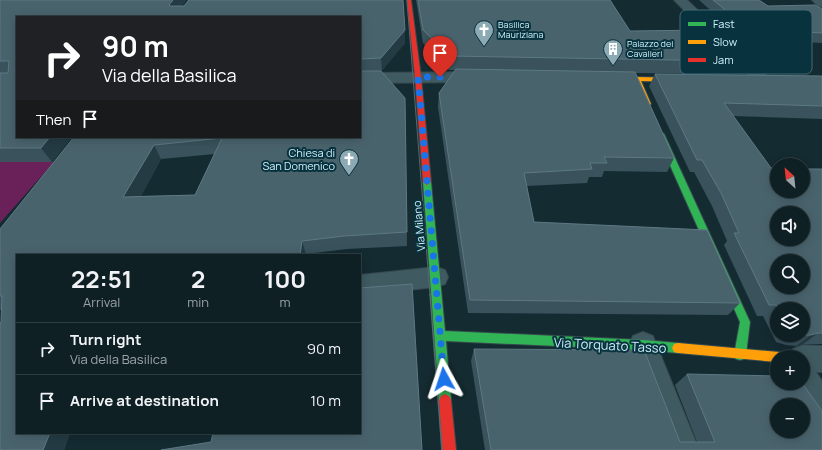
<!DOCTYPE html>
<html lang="en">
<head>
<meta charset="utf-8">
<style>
	body { margin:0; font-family:Manrope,sans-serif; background:#1d2d32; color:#f1f3f6; height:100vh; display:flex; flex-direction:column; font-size:15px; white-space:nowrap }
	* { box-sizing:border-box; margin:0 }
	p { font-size:13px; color:#9ba3a7 }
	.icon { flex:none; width:22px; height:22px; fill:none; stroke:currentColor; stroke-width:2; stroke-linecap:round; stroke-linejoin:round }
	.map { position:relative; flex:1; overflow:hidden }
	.details { position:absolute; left:16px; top:254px; width:345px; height:180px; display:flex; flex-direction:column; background:#0f2025; border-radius:0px; box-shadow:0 2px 10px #0003,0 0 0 1px #2f3e42 }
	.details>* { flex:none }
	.top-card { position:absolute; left:16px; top:16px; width:345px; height:122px; border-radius:0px; box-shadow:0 2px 10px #0003,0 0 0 1px #2f3e42; background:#202124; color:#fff; overflow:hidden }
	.needle { width:26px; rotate:333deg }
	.tools { position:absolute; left:770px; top:158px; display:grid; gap:8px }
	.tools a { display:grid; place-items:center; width:40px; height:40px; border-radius:50%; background:#0f2025; box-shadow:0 2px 10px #0003,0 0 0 1px #2f3e42; font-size:20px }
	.pin { position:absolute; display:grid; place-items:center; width:34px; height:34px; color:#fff; margin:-41px -17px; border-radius:50% 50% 50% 0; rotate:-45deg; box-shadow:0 0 4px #0007 }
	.pin .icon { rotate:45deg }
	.me { position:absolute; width:44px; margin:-22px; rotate:355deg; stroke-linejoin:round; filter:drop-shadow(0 0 3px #0008) }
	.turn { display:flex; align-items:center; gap:14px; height:84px; padding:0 20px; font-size:18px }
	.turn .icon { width:52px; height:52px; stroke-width:2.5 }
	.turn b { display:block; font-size:28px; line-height:34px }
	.then { display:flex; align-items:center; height:38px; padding:0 20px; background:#0003; gap:8px; font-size:15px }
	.eta { display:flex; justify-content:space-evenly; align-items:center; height:68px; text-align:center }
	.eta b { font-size:24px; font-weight:700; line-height:28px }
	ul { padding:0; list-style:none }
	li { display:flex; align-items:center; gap:12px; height:52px; padding:0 20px; border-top:1px solid #2f3e42 }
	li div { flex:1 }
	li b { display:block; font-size:15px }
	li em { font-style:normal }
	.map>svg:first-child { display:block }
	.green { fill:#6a215a }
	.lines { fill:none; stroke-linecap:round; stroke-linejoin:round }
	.street-casing { stroke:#35484d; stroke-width:2 }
	.fast-casing { stroke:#35484d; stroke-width:2 }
	.slow-casing { stroke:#35484d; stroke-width:2 }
	.jam-casing { stroke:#35484d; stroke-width:2 }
	.street { fill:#3f5a61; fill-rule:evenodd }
	.fast { fill:#30b455; fill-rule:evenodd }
	.slow { fill:#ff9f0a; fill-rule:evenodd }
	.jam { fill:#e5322d; fill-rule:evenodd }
	.tram-far1 { stroke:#556a70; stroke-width:1 }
	.tram { stroke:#556a70; stroke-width:1.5 }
	.wall { fill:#39525c; fill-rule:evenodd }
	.shaded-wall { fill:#243b44 }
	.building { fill:#49636d; stroke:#5d7983; fill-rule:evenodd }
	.route { stroke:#1a73e8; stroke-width:7; stroke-dasharray:0 12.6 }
	.labels { text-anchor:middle; stroke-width:4; stroke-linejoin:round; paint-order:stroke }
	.far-poi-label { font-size:9px; fill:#cceffb; stroke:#08323d; text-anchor:start }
	.poi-label { font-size:11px; fill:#cceffb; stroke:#08323d; text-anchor:end }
	.street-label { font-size:11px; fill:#cceffb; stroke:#08323d }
	.near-street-label { font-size:13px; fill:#cceffb; stroke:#08323d }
	.key { fill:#08323d; stroke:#436b76; stroke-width:1 }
	.key-label { font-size:11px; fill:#cceffb }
</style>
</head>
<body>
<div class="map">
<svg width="822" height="450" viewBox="0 0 822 450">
	<rect width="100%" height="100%" fill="#142b31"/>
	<path class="green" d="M0,162H54L0,223Z"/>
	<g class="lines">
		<g class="street-casing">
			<g id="street">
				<path d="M674,0H687L769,78L771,81L769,84L763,86L757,84Z"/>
				<path d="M812,0H822V7L818,6Z"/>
				<path d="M481,72L486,74L489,77L486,80L481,82L360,83V73Z"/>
				<path d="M436,267L445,270L448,277L445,284L436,287L360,295V275Z"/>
				<path d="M643,332L653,336L699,450H667L629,345L633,336Z"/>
				<path d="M803,345L822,346V372H816L822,381V421L811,417L791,383H803V357H790L793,349Z"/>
			</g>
		</g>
		<g class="fast-casing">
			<g id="fast">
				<path d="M657,132H660L664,134L750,322L746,355L744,359L740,360L736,359L734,355L740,322L656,134Z"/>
				<path d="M427,179L431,182L445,331L643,340L678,343L682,344L684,348L682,352L678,353L643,350L446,341L451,400L449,404L445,406L441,404L439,400L423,182Z"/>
			</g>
		</g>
		<g class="slow-casing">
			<g id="slow">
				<path d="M637,77L681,78L684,80L681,82L641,81L651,104L648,106L645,104L634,79Z"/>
				<path d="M678,343L779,352L783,353L785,357H777V362L678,353L674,352L672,348L674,344Z"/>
			</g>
		</g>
		<g class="jam-casing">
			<g id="jam">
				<path d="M407,0H411L421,77L431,182L427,185L423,182L415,77Z"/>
				<path d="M445,394L449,396L451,400L456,450H442L439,400L441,396Z"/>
			</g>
		</g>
		<use href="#street" class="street"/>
		<use href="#fast" class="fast"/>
		<use href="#slow" class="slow"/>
		<use href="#jam" class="jam"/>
		<path class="tram-far1" d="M407,0L430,295"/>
		<path class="tram" d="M430,294L442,450"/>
	</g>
	<g class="wall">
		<path d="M0,0H186L182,6H184L188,0H403L405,30V43L381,71L405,98L407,246L347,249L306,254V255H17V433H70L64,450H0V323L1,322L2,310H0V229L74,137H360V17H17V137H72L52,162H0ZM215,154L195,195L141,196L161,159Z"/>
		<path d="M416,0H610L630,31L732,61L724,74L635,73L674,158L667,172L604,171L602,177H589L587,183L527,186L534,222L740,303L728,315L468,313L438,107L439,93L456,70H449L423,43Z"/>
		<path d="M699,0H759L768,6L822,9V43L743,39Z"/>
		<path d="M655,74L822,76V119L733,116L771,168L822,169V344H803L796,346L786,345L776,342L763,316H757L724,245L727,241L712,206L694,172H690L649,86ZM777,309H803V335H777Z"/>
		<path d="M474,349L680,442H697L675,385L687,374L822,450H485L471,361Z"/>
	</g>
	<g class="shaded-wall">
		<path d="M173,0H186L174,17L169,5Z"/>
		<path d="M405,30V43L382,71L381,58Z"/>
		<path d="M50,137H72L52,162L41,148Z"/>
		<path d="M154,145L161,159L133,211L123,197Z"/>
		<path d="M302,241L306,254V255H300Z"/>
		<path d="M818,333L803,344L796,346L811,335Z"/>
		<path d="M50,433H70L64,450H43Z"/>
	</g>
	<g class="building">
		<path d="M0,0H173L169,5L170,6H184L189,0H403L405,30L381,58L360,59V17H17V137H50L41,148H0V73H8L9,61H0Z"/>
		<path d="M418,0H610L630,31L706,30L732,61L450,56L423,30Z"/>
		<path d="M713,0H759L768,6L815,5L822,9V33L749,29Z"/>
		<path d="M456,69L635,72L674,158L604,157L607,163H590L592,169L524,173L534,222L707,230L740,303L470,300L439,93Z"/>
		<path d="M360,71H381L405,98L407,232L344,236L302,241L300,255H17V433H50L43,450H0V323L1,322L2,296H0V229L74,137H360ZM222,138L195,195L123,197L154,145Z"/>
		<path d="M655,74L822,76V106L724,103L771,168H777V191H803V169H822V333H818L811,335H803V309H778L776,305H769L734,233H739L721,193L702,160H697ZM777,213H803V239H777ZM777,261H803V287H777Z"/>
		<path d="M412,284L422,450H161L211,442L213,433H360V288Z"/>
		<path d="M474,349L644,350L680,442H715L687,374L777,376V383H802L822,411V450H491ZM777,405H803V431H777Z"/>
	</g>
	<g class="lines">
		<path class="route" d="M440,77H418L444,379"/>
	</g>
	<defs>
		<g id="church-pin" transform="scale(1)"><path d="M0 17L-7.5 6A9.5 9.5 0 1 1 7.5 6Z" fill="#8caab4" stroke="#08323d"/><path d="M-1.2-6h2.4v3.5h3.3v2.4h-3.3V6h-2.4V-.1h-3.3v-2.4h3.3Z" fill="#fff"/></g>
		<g id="building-pin" transform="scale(1)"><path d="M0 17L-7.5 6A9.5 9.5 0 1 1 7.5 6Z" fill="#8caab4" stroke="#08323d"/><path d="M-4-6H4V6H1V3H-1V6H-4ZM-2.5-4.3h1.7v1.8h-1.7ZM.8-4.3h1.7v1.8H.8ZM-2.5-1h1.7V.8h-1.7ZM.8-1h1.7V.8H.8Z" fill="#fff"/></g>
	</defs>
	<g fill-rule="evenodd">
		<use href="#church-pin" x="484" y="30"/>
		<use href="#building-pin" x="613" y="49"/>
		<use href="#church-pin" x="349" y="159"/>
	</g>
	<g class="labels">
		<g class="far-poi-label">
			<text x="498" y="28">Basilica<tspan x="498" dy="10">Mauriziana</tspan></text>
			<text x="627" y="47">Palazzo dei<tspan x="627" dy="10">Cavalieri</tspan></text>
		</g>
		<g class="poi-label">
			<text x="335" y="157">Chiesa di<tspan x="335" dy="13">San Domenico</tspan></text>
		</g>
		<g class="street-label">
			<text transform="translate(419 226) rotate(-95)" y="4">Via Milano</text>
		</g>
		<g class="near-street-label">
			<text transform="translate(610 345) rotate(3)" y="5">Via Torquato Tasso</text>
		</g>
	</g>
	<rect x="680" y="10" width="132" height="64" rx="6" class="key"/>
	<rect x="688" y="22" width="18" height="4" fill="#30b455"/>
	<rect x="688" y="40" width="18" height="4" fill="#ff9f0a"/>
	<rect x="688" y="58" width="18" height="4" fill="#e5322d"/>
	<g class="key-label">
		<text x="713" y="28">Fast</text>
		<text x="713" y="46">Slow</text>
		<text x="713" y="64">Jam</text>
	</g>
</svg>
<div class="tools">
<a><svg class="needle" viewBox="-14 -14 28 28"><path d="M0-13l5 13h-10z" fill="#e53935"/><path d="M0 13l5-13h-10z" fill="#9ba3a7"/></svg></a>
<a><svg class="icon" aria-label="sound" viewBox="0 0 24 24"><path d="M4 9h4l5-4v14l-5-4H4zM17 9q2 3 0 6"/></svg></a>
<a><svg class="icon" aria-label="search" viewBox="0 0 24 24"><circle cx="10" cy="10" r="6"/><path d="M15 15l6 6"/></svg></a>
<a><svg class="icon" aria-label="layers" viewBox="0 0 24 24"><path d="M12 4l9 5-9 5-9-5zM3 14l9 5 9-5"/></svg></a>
<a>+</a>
<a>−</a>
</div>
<div class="pin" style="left:440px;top:77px;background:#d93025"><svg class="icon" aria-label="arrive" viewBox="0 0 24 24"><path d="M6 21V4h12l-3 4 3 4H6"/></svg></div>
<svg class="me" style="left:444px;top:379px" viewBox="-20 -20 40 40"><path d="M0-17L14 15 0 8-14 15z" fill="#1a73e8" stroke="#fff" stroke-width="4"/></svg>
<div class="top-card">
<div class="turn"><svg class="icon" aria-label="right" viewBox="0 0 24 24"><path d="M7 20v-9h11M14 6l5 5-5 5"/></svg><div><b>90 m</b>Via della Basilica</div></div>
<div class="then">Then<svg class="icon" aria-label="arrive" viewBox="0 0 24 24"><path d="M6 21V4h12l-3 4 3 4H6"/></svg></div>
</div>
<section class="details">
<div class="eta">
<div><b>22:51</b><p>Arrival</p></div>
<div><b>2</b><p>min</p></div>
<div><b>100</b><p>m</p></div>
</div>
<ul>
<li><svg class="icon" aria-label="right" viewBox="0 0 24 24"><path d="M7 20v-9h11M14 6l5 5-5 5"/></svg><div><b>Turn right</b><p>Via della Basilica</p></div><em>90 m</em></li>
<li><svg class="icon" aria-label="arrive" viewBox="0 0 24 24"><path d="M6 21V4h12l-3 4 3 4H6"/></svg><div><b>Arrive at destination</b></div><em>10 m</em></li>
</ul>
</section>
</div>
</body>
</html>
